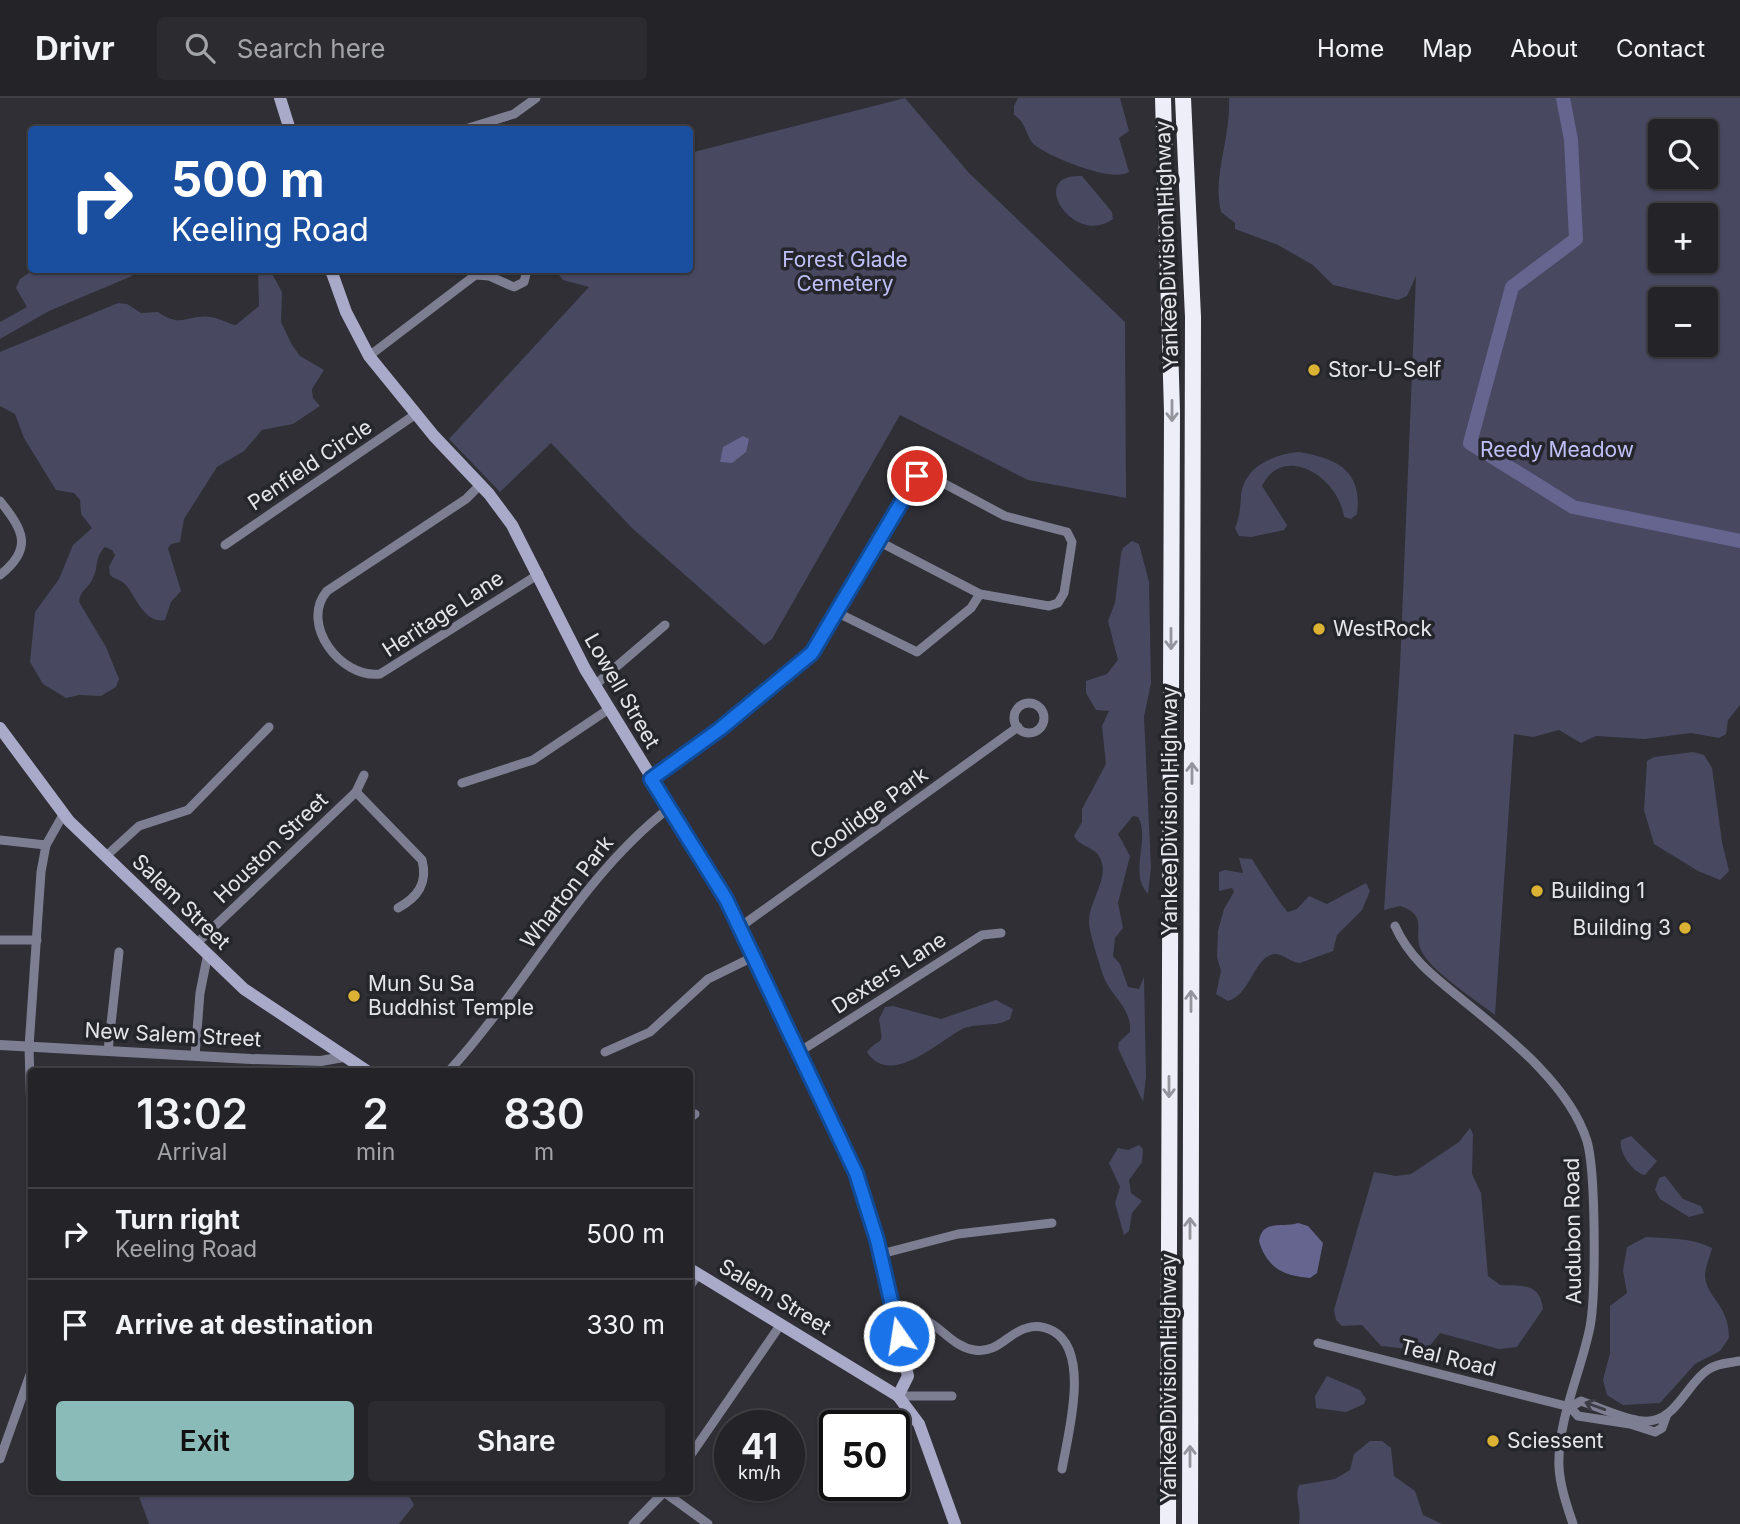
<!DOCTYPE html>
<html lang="en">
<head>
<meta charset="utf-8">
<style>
	body { margin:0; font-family:Inter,sans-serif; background:#2b2b30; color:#f1f3f6; height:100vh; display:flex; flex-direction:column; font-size:26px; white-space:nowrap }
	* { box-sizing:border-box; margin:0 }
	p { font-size:23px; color:#a3a4a8 }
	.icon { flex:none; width:38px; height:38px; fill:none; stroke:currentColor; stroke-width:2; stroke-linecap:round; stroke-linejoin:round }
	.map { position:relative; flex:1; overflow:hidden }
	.drawer { position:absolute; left:28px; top:970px; width:665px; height:427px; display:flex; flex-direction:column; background:#232328; border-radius:7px; box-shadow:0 2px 5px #0004,0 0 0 2px #404045 }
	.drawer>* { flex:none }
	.banner { position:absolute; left:28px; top:28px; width:665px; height:147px; border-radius:7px; box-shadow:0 2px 5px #0004,0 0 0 2px #404045; background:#1a4fa0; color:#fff; overflow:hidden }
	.tools { position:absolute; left:1648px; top:21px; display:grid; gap:14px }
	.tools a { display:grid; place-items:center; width:70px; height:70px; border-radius:7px; background:#232328; box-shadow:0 2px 5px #0004,0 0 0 2px #404045; font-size:35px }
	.speed { position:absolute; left:714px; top:1312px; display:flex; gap:14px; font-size:35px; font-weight:700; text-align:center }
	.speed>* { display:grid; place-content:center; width:91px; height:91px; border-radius:50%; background:#232328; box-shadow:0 2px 5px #0004,0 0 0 2px #404045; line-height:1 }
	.speed small { font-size:18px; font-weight:400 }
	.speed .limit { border:4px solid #111; border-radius:10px; background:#fff; color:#111 }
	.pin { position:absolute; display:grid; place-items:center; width:60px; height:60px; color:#fff; margin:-30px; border:4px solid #fff; border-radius:50%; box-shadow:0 2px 7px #0007 }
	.me { position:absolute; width:77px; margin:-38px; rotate:347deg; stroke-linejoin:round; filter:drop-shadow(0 0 5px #0008) }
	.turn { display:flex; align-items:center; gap:24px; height:147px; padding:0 28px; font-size:32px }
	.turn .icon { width:91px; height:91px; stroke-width:2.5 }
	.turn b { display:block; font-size:49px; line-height:60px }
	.eta { display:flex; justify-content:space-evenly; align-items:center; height:119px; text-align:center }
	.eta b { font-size:42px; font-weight:600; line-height:49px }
	.button { display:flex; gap:14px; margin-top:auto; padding:14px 28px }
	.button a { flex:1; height:80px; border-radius:7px; background:#8bbbb9; color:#111; font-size:28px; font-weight:600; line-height:80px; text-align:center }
	.button a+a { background:#2b2b30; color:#f1f3f6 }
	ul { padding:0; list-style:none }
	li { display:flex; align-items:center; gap:21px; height:91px; padding:0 28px; border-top:2px solid #404045 }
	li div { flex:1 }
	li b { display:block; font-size:26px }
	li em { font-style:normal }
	header { display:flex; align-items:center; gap:42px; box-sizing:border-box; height:98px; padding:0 35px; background:#232328; border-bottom:2px solid #404045 }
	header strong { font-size:33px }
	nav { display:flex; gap:38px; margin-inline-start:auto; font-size:24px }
	.search { width:490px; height:63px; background:#2b2b30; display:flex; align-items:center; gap:18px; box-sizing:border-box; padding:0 24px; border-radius:7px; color:#a3a4a8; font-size:26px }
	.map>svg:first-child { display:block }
	.green { fill:#484861; fill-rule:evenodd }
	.water { fill:#656590 }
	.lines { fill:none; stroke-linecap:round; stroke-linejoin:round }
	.river { stroke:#656590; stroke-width:14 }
	.minor { stroke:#7d7e92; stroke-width:9 }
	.tertiary { stroke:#7d7e92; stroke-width:10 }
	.secondary { stroke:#a9a9c9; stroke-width:12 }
	.motorway { stroke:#eeeef8; stroke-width:16 }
	.oneway { stroke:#94949c }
	.oneway2 { stroke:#3b3c45 }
	.route-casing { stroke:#114b97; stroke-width:18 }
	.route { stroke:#1a73e8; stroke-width:12 }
	.poi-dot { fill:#dbb233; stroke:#25262b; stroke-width:2.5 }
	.labels { text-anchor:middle; stroke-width:7; stroke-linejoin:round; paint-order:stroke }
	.street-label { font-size:21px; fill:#e6e6ea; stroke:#25262b }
	.park-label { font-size:21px; fill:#c0c0f8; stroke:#25262b }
	.poi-label { font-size:21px; fill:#e6e6ea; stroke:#25262b; text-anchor:start }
</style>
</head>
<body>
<header>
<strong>Drivr</strong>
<div class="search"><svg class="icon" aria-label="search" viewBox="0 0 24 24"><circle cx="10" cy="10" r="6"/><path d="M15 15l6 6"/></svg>Search here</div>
<nav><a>Home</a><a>Map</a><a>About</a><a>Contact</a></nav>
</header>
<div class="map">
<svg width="1740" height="1426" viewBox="0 0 1740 1426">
	<rect width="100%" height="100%" fill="#2f2f35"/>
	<g class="green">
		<path d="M905,0L969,75L1125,224L1126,400L1028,382L900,317L772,541L764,547L632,430L551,345L500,394L449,341L589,189L563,182L555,172H690V55Z"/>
		<path d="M1018,0H1120L1129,33L1119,40L1129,74C1113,85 1052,60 1036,48C1026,41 1027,24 1014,17V8Z"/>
		<path d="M1229,0H1740V607L1728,622L1726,636L1719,640L1691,635L1645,641L1596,638L1581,645L1559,632L1533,639L1514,636L1495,917C1476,902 1430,873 1421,852C1412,833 1430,818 1400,808L1384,812L1400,568L1416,178L1407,198L1398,202L1333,187L1313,167L1278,147L1235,131V125L1221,114C1212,77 1231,41 1229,0ZM1661,33H1706V79H1661ZM1661,117H1706V163H1661ZM1661,201H1706V247H1661Z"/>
		<path d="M1082,78L1112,114L1113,121C1074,150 1025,75 1082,78Z"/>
		<path d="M33,172H129L132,178L49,213L0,241V224L27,209L16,190L20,181Z"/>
		<path d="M258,172H270L282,194L281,224L292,247L300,258L324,272L312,291L313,300L320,308L293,326L262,332L244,353L217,369L184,421L180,444L171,446L168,450L181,493L171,504L165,522C144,526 136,498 125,486C121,482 114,481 110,477L109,469L115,457L112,452L105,449C94,460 99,468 93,480C89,490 80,492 79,504L106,549L119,581L116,589L101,598L79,597L66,600L43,586L30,564L35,514L59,481L73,447L92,430L81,416L80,402L74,395L56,392L24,340L15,316L0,308V254L118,205L127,206L141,215L158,214C182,231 188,216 210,219C220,220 228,226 236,227L259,208Z"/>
		<path d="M1298,354C1337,360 1363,373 1357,416L1351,421L1344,419C1339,380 1284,344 1262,388L1287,427L1284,432L1251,439L1239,438L1235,430C1240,418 1240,411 1241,398C1244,368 1273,357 1298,354Z"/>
		<path d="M1132,443L1139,446L1149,484L1151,585L1144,619L1151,770L1148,796C1128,774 1151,741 1138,719L1133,718L1118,736L1130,758L1118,805L1123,830L1115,840L1113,858L1120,866L1128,889L1139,891L1144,879L1146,979L1143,1004L1118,950L1119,944L1130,934C1132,909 1110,898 1103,877C1099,864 1090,837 1089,825C1088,804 1109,782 1101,762C1096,748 1080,750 1074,738L1082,724V711L1106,666L1102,628L1109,613L1096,612L1086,595V583L1107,576L1118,562L1108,523L1115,505L1121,456L1123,450Z"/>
		<path d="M1693,654L1704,657L1712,670L1722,744L1729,773L1720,782L1698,773L1654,746L1644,712L1647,663L1654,659Z"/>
		<path d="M1239,760L1252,761C1256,768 1285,813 1288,814L1297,811L1309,798L1327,806L1366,785L1370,793L1362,812L1337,837L1333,853L1300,865C1290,864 1282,855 1274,856C1254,859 1251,896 1228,903L1216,896L1221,873L1217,859L1218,833L1224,811L1234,794L1232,790L1219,793V774L1225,772L1243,775Z"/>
		<path d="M996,902L1013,911L1010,921C994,930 978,924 962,931C938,944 890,990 867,954C882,936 884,952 879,921L885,909L893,908L941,921Z"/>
		<path d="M1470,1030L1473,1036L1472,1076L1481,1095L1488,1178L1500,1187C1521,1188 1540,1184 1543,1211L1517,1249L1499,1251L1440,1235L1425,1254L1428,1261L1426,1264L1409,1251L1381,1248L1362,1227L1342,1228L1336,1222L1334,1212L1374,1074L1396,1078L1411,1076L1459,1044Z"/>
		<path d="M1631,1038L1657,1063L1645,1077C1633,1075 1618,1054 1621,1042Z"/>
		<path d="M1139,1047L1143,1051L1142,1064L1129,1082L1131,1095L1142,1103L1132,1115L1129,1133L1124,1137L1115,1105L1120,1089L1109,1065L1118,1050L1128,1052Z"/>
		<path d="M1665,1078L1683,1101L1701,1108L1704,1115L1689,1119L1660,1101L1655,1092L1659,1080Z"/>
		<path d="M1646,1139C1669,1141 1691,1139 1712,1150C1710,1159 1705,1169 1705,1178C1707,1201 1729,1206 1729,1240L1720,1253L1695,1266L1660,1305L1623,1307L1607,1297L1603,1282L1610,1255V1208L1627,1195L1623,1173L1627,1149Z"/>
		<path d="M1327,1278L1360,1292L1366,1301L1364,1306L1346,1314L1316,1310L1315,1298Z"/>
		<path d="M1370,1343H1382L1391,1350L1394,1378L1415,1393L1423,1417L1442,1426H1299C1302,1413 1294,1399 1299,1387L1335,1381L1350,1372L1354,1356Z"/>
		<path d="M137,1393H406L414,1407L399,1426H149Z"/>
	</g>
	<g class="water">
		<path d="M743,338L749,341L746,354L732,365L720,364L723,349Z"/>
		<path d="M1298,1125L1308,1128L1323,1145L1317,1175L1310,1180C1284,1178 1267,1170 1259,1143C1262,1121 1282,1130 1298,1125Z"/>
	</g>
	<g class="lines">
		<path class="river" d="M1563,0L1571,42L1576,141L1512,189L1470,345L1573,409L1740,443"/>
		<g class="minor">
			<path d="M462,32L514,16L536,0"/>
			<path d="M476,177L489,178L514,189L524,184L527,172"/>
			<path d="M369,258L482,172"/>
			<path d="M480,387L466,401L327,493C299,526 341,581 380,576L539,476"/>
			<path d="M0,403C23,432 34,450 0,477"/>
			<path d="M225,447L416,316"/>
			<path d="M838,515L917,554L971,510L980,496"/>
			<path d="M595,587L665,527"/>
			<circle cx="1029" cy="620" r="15"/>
			<path d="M651,681L720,631L812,555L917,378L928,377L1005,418L1067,434L1072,444L1064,495L1058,505L1049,508L980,496L878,443"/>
			<path d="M462,685L533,662L609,611"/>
			<path d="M356,694L422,762C428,785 418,799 398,810"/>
			<path d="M0,742L46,747"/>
			<path d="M105,759L139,728L188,712L269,629"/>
			<path d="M1395,828C1411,864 1440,883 1470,908C1513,943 1570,989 1587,1043C1596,1074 1596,1197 1590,1229C1581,1274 1557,1323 1559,1369C1560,1388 1567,1408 1573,1426"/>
			<path d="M740,829L1018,629"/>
			<path d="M0,842H37"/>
			<path d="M197,845L356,694L364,677"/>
			<path d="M108,953L119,854"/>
			<path d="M605,954L650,934L708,881L755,858"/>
			<path d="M799,954L982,837L1001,835"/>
			<path d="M195,958L200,895L208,855"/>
			<path d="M449,973C526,889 578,781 669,710"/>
			<path d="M690,1020L695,1016"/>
			<path d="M32,1052L29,949L41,774L46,747L63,717"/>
			<path d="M881,1156L958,1136L1052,1125"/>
			<path d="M690,1188L698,1176"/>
			<path d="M896,1223L924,1221C942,1230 954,1249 974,1252C998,1256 1007,1235 1027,1230C1036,1227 1045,1229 1053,1233C1091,1254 1068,1336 1062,1371"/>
			<path d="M1318,1245L1570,1309"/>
			<path d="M898,1298H952"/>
			<path d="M1570,1309L1581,1303C1601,1310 1623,1321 1643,1323C1676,1326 1686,1285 1709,1271C1718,1265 1729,1265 1740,1263"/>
			<path d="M1570,1309L1578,1318L1630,1326L1655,1334L1662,1330L1667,1316"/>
			<path d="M690,1358L781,1226"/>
			<path d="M0,1361L32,1271"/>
			<path d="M664,1394L708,1426"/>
			<path d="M633,1426L665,1393"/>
		</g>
		<path class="tertiary" d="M0,947L251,961L321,963L343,959"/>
		<g class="secondary">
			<path d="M280,0L290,32"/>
			<path d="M331,172L346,214L369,258L434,338L489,396L512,427L585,571L726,801L864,1097L908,1278L898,1298"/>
			<path d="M0,630L69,723L244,891L367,973"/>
			<path d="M690,1171L898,1298L919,1326L955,1426"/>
		</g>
		<g class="motorway">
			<path d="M1163,0L1172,314L1168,1426"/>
			<path d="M1183,0L1193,219L1190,1426"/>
		</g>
	</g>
	<defs><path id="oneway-shaft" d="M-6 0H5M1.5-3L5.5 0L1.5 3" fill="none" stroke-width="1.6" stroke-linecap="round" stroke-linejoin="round" transform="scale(1.75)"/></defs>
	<g class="oneway">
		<use href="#oneway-shaft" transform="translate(1172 313) rotate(90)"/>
		<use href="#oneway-shaft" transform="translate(1171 541) rotate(90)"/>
		<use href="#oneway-shaft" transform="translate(1192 675) rotate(-90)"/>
		<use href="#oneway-shaft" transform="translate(1191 903) rotate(-90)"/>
		<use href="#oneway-shaft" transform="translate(1169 989) rotate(90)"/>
		<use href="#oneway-shaft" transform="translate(1190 1130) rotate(-90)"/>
		<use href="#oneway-shaft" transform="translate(1190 1358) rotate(-90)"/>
	</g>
	<use class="oneway2" href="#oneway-shaft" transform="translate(1595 1308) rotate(-160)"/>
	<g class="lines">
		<g class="route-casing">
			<path id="route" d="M899,1238L877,1142L856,1075L726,801L651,681L720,631L812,555L917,378"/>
		</g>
		<use href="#route" class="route"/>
	</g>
	<g class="poi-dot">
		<circle cx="1314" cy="272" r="7"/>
		<circle cx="1319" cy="531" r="7"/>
		<circle cx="1537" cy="793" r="7"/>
		<circle cx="1685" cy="830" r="7"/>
		<circle cx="354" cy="898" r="7"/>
		<circle cx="1493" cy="1343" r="7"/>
	</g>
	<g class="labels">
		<g class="street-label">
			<text transform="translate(1167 147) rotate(-92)" y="7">Yankee Division Highway</text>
			<text transform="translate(310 367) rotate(-34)" y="7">Penfield Circle</text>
			<text transform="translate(443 516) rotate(-33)" y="7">Heritage Lane</text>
			<text transform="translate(622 593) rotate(60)" y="7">Lowell Street</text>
			<text transform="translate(1170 713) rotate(-90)" y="7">Yankee Division Highway</text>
			<text transform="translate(869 715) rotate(-36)" y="7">Coolidge Park</text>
			<text transform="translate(271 750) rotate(-44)" y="7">Houston Street</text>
			<text transform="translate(567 794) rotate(-52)" y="7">Wharton Park</text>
			<text transform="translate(181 804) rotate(44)" y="7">Salem Street</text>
			<text transform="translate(889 875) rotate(-33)" y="7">Dexters Lane</text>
			<text transform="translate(173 937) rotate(3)" y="7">New Salem Street</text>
			<text transform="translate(1573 1133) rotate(-91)" y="7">Audubon Road</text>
			<text transform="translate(775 1199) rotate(31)" y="7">Salem Street</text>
			<text transform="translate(1448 1260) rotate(14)" y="7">Teal Road</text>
			<text transform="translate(1169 1280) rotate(-90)" y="7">Yankee Division Highway</text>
		</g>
		<g class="park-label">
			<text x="845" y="169">Forest Glade<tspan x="845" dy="24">Cemetery</tspan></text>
			<text x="1557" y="359">Reedy Meadow</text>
		</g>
		<g class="poi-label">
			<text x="1328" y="279">Stor-U-Self</text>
			<text x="1333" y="538">WestRock</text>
			<text x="1551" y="800">Building 1</text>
			<text x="1671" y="837" text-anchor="end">Building 3</text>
			<text x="368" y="893">Mun Su Sa<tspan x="368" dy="24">Buddhist Temple</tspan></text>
			<text x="1507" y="1350">Sciessent</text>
		</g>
	</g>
</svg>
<div class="tools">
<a><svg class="icon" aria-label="search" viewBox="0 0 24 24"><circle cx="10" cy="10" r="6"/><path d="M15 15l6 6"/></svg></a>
<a>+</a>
<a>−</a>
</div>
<div class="speed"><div>41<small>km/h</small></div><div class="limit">50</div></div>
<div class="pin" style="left:917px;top:378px;background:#d93025"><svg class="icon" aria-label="arrive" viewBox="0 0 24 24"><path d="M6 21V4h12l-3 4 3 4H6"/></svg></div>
<svg class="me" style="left:899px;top:1238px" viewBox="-20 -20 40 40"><circle r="17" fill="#1a73e8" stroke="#fff" stroke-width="3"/><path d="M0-11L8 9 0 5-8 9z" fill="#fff"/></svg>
<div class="banner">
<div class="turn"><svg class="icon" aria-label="right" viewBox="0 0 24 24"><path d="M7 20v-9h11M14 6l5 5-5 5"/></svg><div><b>500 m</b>Keeling Road</div></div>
</div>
<section class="drawer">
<div class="eta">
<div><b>13:02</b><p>Arrival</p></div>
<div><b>2</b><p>min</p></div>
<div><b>830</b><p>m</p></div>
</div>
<ul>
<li><svg class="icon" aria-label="right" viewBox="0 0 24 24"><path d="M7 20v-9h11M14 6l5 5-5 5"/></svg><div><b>Turn right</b><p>Keeling Road</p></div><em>500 m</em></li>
<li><svg class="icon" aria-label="arrive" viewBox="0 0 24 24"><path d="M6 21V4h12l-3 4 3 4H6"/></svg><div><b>Arrive at destination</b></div><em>330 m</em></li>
</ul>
<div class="button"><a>Exit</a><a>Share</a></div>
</section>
</div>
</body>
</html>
